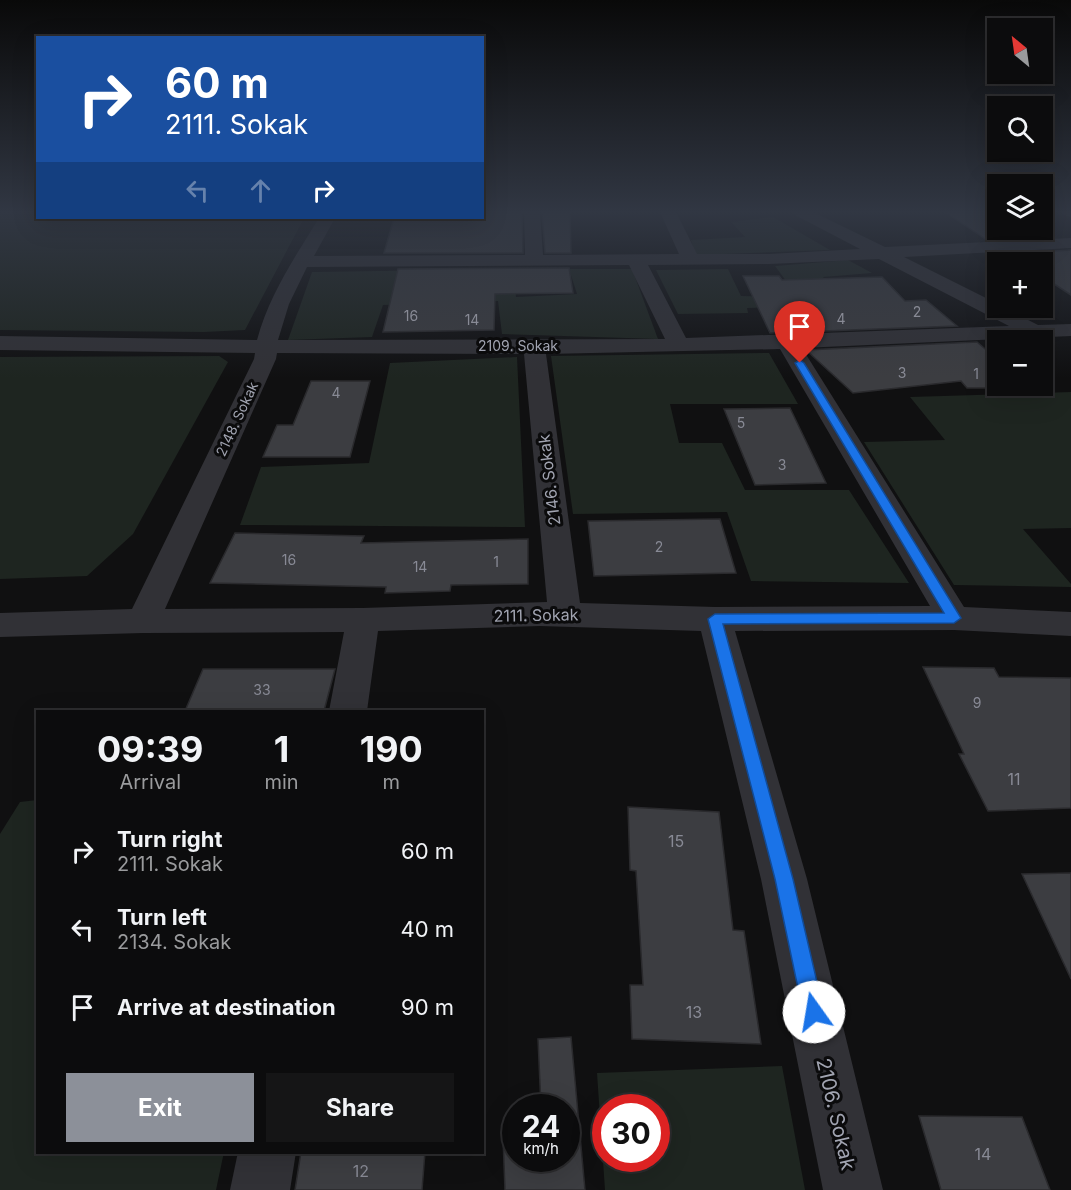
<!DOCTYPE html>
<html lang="en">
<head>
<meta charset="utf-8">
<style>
	body { margin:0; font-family:Inter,sans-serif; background:#151516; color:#f1f3f6; height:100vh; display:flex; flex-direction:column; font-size:22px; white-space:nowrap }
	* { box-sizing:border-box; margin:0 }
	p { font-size:20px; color:#9a9b9d }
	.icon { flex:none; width:33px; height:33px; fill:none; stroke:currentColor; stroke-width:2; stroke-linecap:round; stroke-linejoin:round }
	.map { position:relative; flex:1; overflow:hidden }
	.sheet { position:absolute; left:36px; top:710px; width:448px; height:444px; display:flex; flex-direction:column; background:#0c0c0d; border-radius:0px; box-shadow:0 6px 24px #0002,0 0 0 2px #2c2c2e }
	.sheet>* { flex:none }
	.banner { position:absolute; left:36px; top:36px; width:448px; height:183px; border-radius:0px; box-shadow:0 6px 24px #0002,0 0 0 2px #2c2c2e; background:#1a4fa0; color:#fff; overflow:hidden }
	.needle { width:39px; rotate:331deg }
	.fabs { position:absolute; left:987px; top:18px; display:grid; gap:12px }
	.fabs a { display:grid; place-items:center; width:66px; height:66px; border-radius:0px; background:#0c0c0d; box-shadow:0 6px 24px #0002,0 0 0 2px #2c2c2e; font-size:30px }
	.speed { position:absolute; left:502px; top:1094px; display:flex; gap:12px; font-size:30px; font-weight:700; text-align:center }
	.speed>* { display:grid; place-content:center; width:78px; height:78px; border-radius:50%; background:#0c0c0d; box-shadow:0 6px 24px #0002,0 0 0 2px #2c2c2e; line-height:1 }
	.speed small { font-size:15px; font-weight:400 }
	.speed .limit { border:9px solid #d22; background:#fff; color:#111 }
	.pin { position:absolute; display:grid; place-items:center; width:51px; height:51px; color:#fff; margin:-62px -26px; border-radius:50% 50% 50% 0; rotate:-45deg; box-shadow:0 0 6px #0007 }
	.pin .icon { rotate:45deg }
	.me { position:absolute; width:66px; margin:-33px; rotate:347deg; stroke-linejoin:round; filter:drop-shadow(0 0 4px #0008) }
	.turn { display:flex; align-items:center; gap:21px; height:126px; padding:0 30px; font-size:27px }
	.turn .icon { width:78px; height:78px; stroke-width:2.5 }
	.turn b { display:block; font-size:42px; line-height:51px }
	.lanes { display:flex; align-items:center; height:57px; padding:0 30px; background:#0003; justify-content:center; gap:30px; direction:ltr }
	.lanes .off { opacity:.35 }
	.eta { display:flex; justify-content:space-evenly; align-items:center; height:102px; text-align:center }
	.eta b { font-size:36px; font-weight:700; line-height:42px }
	.cta { display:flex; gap:12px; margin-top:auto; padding:12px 30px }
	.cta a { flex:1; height:69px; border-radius:0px; background:#8c9099; color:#fff; font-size:24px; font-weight:700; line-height:69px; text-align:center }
	.cta a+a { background:#151516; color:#f1f3f6 }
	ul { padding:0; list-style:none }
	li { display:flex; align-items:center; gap:18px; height:78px; padding:0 30px }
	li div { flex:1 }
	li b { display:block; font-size:22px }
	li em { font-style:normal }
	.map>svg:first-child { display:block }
	.green { fill:#1e2520; fill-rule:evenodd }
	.building { fill:#3c3d41; stroke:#2a2a2d; stroke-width:1.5 }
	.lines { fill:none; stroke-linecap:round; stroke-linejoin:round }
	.minor { fill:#313136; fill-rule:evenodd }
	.route { fill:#1a73e8; stroke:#114b97; stroke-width:1.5 }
	.labels { text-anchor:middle; stroke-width:6; stroke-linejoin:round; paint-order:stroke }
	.number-label { font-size:14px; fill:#888a95 }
	.far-street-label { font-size:14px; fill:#a1a4b1; stroke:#0b0b0c }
	.street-label { font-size:16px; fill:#a1a4b1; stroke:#0b0b0c }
	.near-number-label { font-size:16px; fill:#888a95 }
	.near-street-label { font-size:20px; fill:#a1a4b1; stroke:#0b0b0c }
</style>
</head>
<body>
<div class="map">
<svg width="1071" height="1190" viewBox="0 0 1071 1190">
	<rect width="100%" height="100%" fill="#101011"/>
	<g class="green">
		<path d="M0,212H37L38,218H304L245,330L204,332L0,330Z"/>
		<path d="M773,217L830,250L695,255L691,240L745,237L731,222Z"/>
		<path d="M848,260L872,273L823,277L849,305L747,308L748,313L678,314L656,270L728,269L741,296L798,297L775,266Z"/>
		<path d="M514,269L516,297L577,294L569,269H632L658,339L502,334L498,301L383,305L372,337L288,340L312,272Z"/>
		<path d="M769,353L798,404H670L679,443H722L745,490H849L909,583L751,581L727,512L573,514L551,356Z"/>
		<path d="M219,356L228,362L133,534L87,576L0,579V357Z"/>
		<path d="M517,357L525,527L240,525L261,467L369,463L390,363Z"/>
		<path d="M1071,392V528L1023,529L1071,584V587L954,585L864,442L945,440L910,397Z"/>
		<path d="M37,800L38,1152H224L216,1190H0V834L20,802Z"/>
		<path d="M782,1066L805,1190H605L597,1073ZM606,1107H657V1158H606Z"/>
	</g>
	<g class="building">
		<path d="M483,212H522L523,253H384L394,218H483Z"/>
		<path d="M542,212H570L571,253H545Z"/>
		<path d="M945,212H992L998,214V230H1030L1046,237L987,240Z"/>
		<path d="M1071,250V295L1042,276V262H1022L1009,254Z"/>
		<path d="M569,268L573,293L495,294L494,330L383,332L398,269Z"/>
		<path d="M743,276H779L782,280L882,277L905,301L926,300L957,326L770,333Z"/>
		<path d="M977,342L998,360V388H967L961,381L853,393L806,350Z"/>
		<path d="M311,381H370L350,457H263L277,425H293Z"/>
		<path d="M790,408L826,483L755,485L724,409Z"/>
		<path d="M720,519L736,573L594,576L588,521Z"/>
		<path d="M235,533L364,536L361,543L528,539V584L451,585L450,591L385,593L386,587L210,583Z"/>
		<path d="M923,667L994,668L999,677L1071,678V808L988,811L959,754H964Z"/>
		<path d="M203,669H335L324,711H185Z"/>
		<path d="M628,807L719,812L733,930L744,931L761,1044L632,1039L630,985H643L636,871L630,870Z"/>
		<path d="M1071,873V979L1022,874Z"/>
		<path d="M571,1037L585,1190H505L503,1138L516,1137V1158H567V1107H541L538,1039Z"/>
		<path d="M919,1116L1022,1117L1050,1190H941Z"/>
		<path d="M301,1152H425L422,1190H295Z"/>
	</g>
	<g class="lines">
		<g class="minor">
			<path d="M524,212H540L543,255L679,254L660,212H676L697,254H769L860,249L795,215L793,212H813L885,247L1071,238V248L904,257L998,304V308H1005L1038,325L1071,324V336L802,348L964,607L1071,612V636L954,630L735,631L807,879L883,1190H823L761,879L701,631L540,626L378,631L367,711H329L344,632L143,633L0,637V613L132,609L254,359L255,353L0,350V336L257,340C269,295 295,257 319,218H335L314,256L525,255ZM879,259L1009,326L686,338L648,265L769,264ZM629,265L665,339L278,340L289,304L307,267ZM780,349L930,606L715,607L580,603L546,354ZM277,353L524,354L547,602L363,608L165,609L276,359Z"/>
			<path d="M1062,212H1071V217L1064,215Z"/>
			<path d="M238,1152H296L290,1190H230Z"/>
		</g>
	</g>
	<linearGradient id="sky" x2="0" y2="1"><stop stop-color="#090909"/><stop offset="0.56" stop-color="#313743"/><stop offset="1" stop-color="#313743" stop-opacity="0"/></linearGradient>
	<rect width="1071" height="378" fill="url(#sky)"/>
	<path class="route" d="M800,360L804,363L961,618L954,623L723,624L793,879L824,1012L821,1020L814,1023L806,1020L803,1012L775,879L708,619L715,614L944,613L795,363Z"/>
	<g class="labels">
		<g class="number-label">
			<text x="917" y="317">2</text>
			<text x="411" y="321">16</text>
			<text x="841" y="324">4</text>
			<text x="472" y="325">14</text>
			<text x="902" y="378">3</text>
			<text x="976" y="379">1</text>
			<text x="336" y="398">4</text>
			<text x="741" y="428">5</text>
			<text x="782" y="470">3</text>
			<text x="659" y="552">2</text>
			<text x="289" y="565">16</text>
			<text x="496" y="567">1</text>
			<text x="420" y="572">14</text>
			<text x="262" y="695">33</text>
			<text x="977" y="708">9</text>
		</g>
		<g class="far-street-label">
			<text x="518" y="351">2109. Sokak</text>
			<text transform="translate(237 419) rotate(-65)" y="5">2148. Sokak</text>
		</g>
		<g class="street-label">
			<text transform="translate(549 480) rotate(-97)" y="6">2146. Sokak</text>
			<text transform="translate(536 615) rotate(-1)" y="6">2111. Sokak</text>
		</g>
		<g class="near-number-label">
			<text x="1014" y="785">11</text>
			<text x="676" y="847">15</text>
			<text x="694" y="1018">13</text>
			<text x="983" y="1160">14</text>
			<text x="361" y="1177">12</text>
		</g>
		<g class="near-street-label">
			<text transform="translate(836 1114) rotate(77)" y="7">2106. Sokak</text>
		</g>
	</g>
</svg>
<div class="fabs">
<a><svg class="needle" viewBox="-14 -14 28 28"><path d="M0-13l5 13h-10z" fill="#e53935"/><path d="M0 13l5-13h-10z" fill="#9a9b9d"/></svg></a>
<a><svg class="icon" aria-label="search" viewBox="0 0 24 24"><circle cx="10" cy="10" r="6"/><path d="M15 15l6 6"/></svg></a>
<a><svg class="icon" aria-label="layers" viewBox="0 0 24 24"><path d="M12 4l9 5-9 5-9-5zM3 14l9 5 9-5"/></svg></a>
<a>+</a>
<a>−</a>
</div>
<div class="speed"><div>24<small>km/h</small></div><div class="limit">30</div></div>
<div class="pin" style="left:800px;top:363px;background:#d93025"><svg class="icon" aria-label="arrive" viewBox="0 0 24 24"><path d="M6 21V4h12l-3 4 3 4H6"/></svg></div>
<svg class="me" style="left:814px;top:1012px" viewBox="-20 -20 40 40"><circle r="19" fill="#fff"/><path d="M0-13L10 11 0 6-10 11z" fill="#1a73e8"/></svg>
<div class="banner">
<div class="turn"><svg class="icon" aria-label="right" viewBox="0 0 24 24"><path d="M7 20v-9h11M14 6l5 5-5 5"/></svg><div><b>60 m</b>2111. Sokak</div></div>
<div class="lanes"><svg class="icon off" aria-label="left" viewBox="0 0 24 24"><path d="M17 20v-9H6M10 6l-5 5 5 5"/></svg><svg class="icon off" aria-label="ahead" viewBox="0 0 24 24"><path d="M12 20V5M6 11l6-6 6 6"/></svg><svg class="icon" aria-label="right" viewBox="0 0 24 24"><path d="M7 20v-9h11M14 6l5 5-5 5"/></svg></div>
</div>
<section class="sheet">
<div class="eta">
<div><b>09:39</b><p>Arrival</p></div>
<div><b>1</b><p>min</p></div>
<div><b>190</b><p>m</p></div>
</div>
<ul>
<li><svg class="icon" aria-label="right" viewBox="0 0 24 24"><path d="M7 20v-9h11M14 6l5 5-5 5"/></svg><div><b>Turn right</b><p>2111. Sokak</p></div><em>60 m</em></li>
<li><svg class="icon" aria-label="left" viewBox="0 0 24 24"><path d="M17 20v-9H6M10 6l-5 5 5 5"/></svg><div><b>Turn left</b><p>2134. Sokak</p></div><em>40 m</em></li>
<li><svg class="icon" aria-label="arrive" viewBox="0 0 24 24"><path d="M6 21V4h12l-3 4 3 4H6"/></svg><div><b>Arrive at destination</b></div><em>90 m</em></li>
</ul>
<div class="cta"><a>Exit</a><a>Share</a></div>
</section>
</div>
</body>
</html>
